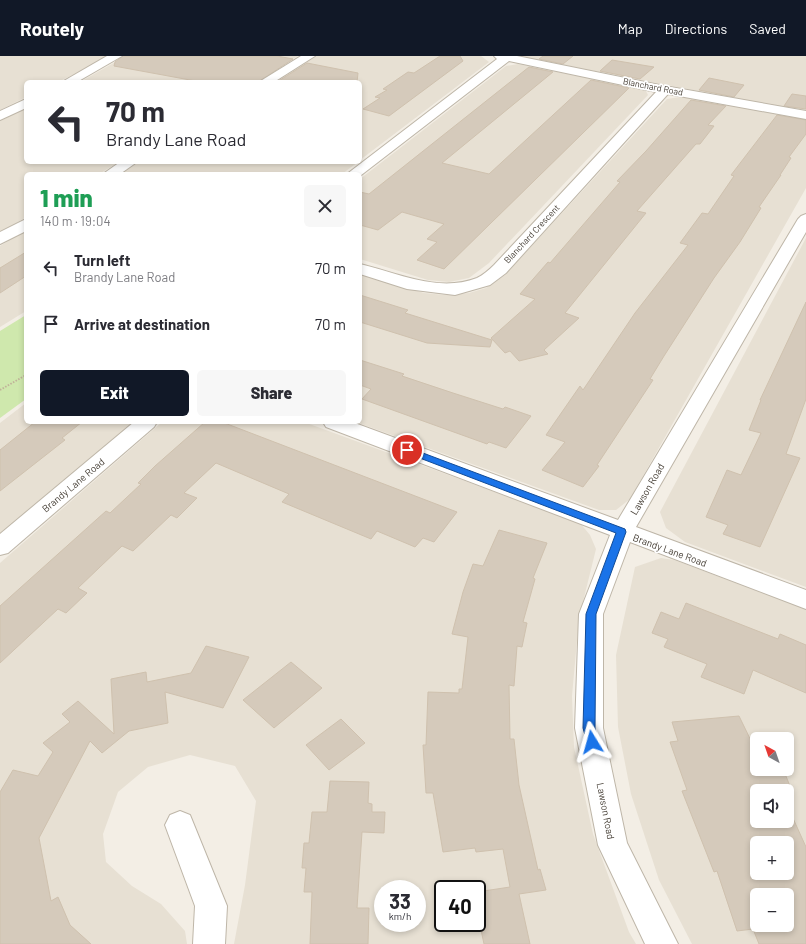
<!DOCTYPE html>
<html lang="en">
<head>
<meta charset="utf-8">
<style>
	body { margin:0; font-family:Barlow,sans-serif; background:#f7f7f7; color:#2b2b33; height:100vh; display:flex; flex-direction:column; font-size:15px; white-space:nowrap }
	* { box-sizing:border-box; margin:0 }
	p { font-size:13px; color:#7c7c81 }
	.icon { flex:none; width:22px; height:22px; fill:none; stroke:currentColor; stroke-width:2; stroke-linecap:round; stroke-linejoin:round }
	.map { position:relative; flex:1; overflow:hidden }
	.panel { position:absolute; left:24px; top:116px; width:338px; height:252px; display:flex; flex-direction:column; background:#fff; border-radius:6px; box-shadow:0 2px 6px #0003 }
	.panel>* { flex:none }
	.hud { position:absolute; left:24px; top:24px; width:338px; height:84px; border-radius:6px; box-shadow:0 2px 6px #0003; background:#fff; color:#2b2b33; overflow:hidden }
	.needle { width:26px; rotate:320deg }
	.fabs { position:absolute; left:750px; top:676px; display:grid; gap:8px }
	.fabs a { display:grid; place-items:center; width:44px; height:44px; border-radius:6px; background:#fff; box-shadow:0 2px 6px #0003; font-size:20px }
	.speed { position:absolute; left:374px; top:824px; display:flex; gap:8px; font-size:20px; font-weight:700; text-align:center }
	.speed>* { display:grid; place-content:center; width:52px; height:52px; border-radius:50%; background:#fff; box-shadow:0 2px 6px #0003; line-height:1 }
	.speed small { font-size:10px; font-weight:400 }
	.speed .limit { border:2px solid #111; border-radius:6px; background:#fff; color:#111 }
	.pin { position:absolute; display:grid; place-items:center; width:34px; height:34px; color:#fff; margin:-17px; border:2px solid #fff; border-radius:50%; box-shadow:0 1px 4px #0007 }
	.me { position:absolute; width:44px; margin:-22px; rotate:352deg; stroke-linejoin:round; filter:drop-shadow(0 0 3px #0008) }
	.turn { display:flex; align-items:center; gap:14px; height:84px; padding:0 16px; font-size:18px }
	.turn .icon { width:52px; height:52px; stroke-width:2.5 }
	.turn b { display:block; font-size:28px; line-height:34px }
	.round { display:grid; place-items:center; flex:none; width:42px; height:42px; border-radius:6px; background:#f7f7f7 }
	.summary { display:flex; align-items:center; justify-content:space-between; height:68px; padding:0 16px }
	h1 { font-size:24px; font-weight:800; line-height:30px; color:#1e9e55 }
	.action { display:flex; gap:8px; margin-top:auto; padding:8px 16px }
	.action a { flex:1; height:46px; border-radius:6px; background:#111827; color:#fff; font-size:16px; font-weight:800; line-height:46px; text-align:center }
	.action a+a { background:#f7f7f7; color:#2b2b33 }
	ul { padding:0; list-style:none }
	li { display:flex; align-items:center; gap:12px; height:56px; padding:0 16px }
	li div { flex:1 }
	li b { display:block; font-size:15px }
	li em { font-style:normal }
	header { display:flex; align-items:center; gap:24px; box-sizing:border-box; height:56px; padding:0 20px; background:#111827; color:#fff }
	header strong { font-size:19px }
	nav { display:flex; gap:22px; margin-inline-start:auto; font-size:14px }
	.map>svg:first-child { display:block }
	.residential { fill:#e7e0d3; fill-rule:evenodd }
	.green { fill:#cfe8ad }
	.building { fill:#d5cabb; stroke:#cfc1ae; fill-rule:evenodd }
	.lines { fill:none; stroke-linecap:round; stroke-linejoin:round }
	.minor-casing { stroke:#beb6a8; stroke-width:2 }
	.path { stroke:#c0b199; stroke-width:2; stroke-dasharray:1.5 1.5; stroke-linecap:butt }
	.minor { fill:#fff; fill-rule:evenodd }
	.route { fill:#1a73e8; stroke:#114b97 }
	.labels { text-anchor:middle; stroke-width:3.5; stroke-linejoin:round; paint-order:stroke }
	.far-street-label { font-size:9px; fill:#453e35; stroke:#fff }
	.street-label { font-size:10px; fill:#453e35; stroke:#fff }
</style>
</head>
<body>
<header>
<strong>Routely</strong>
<nav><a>Map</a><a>Directions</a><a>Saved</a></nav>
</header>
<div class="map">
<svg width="806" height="888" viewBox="0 0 806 888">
	<rect width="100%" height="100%" fill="#f3eee5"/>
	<g class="residential">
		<path d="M0,0H108L103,4L58,26H26V41L0,54Z"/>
		<path d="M126,0H298L254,26H80Z"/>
		<path d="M316,0H481L489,6L360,104V26H272Z"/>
		<path d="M517,0H806V56Z"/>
		<path d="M518,8L636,32L646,35L648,39L489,207L469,222L449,226L428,224L360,203V123L506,10Z"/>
		<path d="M686,40L806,64V132L630,443L616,454H599L356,366H360V217L424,237L445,239L469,237L486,232L505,219L667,43Z"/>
		<path d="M26,52V106H119L99,118H26V161L0,177V65Z"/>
		<path d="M139,106H358L342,118H119Z"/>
		<path d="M26,174V255L0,271V190Z"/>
		<path d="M806,182V531L685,486L666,472L660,456Z"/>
		<path d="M26,347V366H136L0,481V367Z"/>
		<path d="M162,366H304L580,467L590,479L596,493L579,562L572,640L574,691L593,778L629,876L636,888H234L245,829L256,745L235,710L190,699L148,711L118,736L103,778L106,806L132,830L161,848L185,875L187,888H0V507ZM383,833H417V867H383ZM443,833H477V867H443Z"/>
		<path d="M661,502L674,504L806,553V888H692L659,824L631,738L618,671L616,599L635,511ZM757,683H787V713H757ZM757,735H787V765H757ZM757,787H787V817H757ZM757,839H787V869H757Z"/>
	</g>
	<path class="green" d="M26,259V343L0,362V275Z"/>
	<g class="building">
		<path d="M123,0H277L293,3L258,26H201L114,10L115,6Z"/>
		<path d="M440,0H460L463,5L389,60L363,53L380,42L375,41L387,34L383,33L408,16L414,17Z"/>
		<path d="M543,0H573L563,8L539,3Z"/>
		<path d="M612,4L654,11L640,23L600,15Z"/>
		<path d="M307,7L358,17L357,26H277Z"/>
		<path d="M529,11L553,16L442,107L489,118L591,24L629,32L444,213L417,204L437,186L427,183L444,168L402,156L378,174L360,169V136L369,138Z"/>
		<path d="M709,22L744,29L734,41L699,34Z"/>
		<path d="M792,38L806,40V53L784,50Z"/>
		<path d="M691,44L726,50L708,69L714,70L700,88H696L637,155L646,157L565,257L579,262L544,294L548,298L519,305L510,295L505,297L491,282L535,243L520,238L548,206L550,207L620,126L617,125L646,95Z"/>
		<path d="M777,59L806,64V78L789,101L791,102L780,119H781L759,151L761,152L740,186L714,222L664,300L650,323L653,324L597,409L599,410L583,431L542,414L565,386L546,379L580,330L583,334L635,257L688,189L680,187L702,157L708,158L734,120L731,119Z"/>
		<path d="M26,196V220L0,237V212Z"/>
		<path d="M360,239L408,254L405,257L492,284L490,291L427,287L360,266Z"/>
		<path d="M806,246V343L786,398L800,402L760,491L723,478L728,469L706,461L727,414L741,419L761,377L749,374L761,344H760Z"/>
		<path d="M360,304L404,318L402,320L453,337L503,353L505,351L531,360L506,392L489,386L487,388L362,343L371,333L360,329Z"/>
		<path d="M35,366H82L62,382L65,384L0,435V394Z"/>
		<path d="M205,366H222L457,456L434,486L423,482L415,491L377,475L371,483L282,446L289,438L216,407L184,437L197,442L177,462L171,459L133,495L122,490L78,532L87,537L66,557L58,553L0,607V550L106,455L110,457L141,428L138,427L155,410Z"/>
		<path d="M499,474L547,487L533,522L535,523L523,566L527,567L522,591L517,590L514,630L509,629L510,683H514L519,729L538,814L540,813L546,834L519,838L530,888H484L477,855V836L510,831L503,793L476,796L475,792L443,796L433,737H426L423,689H426L428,636L459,637V633H462L468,581L452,578L463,536L473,508L483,510Z"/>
		<path d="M686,547L778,583L780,578L806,589V637L753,614L744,638L701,621L707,608L664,591L668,583L652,577L661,556L679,563Z"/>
		<path d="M206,590L249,601L223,652L165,636L168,667L129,675L102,697L90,685L39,782L51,845L58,841L70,869L91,888H0V736L13,714L38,720L53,696L43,687L70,666L62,658L78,645L114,678L111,623L146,616L147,626L191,617Z"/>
		<path d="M291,606L322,632L274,672L243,644Z"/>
		<path d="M739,660L757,697V713H783L790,730L779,731L780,735H757V765H787V749L806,791V888H759L753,873L737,875L717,815L714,816L682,735L687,734L670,686L678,685L672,666ZM757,787H787V817H757ZM757,839H787V869H757Z"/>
		<path d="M341,663L365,687L329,714L306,689Z"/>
		<path d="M330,725L369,726L368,747L372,748V756H385L384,777L362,776L357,852H369L368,888H310L312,836H304L306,812H302L304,787H309L312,756H327Z"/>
	</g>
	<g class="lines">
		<g class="minor-casing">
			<g id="minor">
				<path d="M107,0H122L77,26H62Z"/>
				<path d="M301,0H315L274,26H259Z"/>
				<path d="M494,0H517L665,30L806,55V63L668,38L506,217L490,229L455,239L407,233L360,218V208C398,217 438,237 477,222C483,219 489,214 494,209L656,36L509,5L360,120V118H347L497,3Z"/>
				<path d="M26,43V52L0,64V55Z"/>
				<path d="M120,106H137L120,118H103Z"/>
				<path d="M806,158V176L636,471L806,534V553L630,486L603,558V672L627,787L678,888H645L598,789L575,672L579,558L610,479L326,371L323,366H352L618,464L798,163L801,160Z"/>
				<path d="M26,163V175L0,188V176Z"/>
				<path d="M134,366H157L154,371L8,497L0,499V478Z"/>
				<path d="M180,755L190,759L227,850L225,888H193L195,850L165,769L170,759Z"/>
			</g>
		</g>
		<path class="path" d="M0,334L26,319"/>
		<use href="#minor" class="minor"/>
	</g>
	<path class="route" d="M407,391L625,473L626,476L596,558L595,672L598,686L596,690L592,691L588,690L583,672L586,558L616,477L404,396L402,394Z"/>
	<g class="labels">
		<g class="far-street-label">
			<text transform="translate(653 31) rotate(11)" y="3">Blanchard Road</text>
			<text transform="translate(532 178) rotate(-47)" y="3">Blanchard Crescent</text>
		</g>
		<g class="street-label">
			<text transform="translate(73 429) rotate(-40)" y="4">Brandy Lane Road</text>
			<text transform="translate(647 433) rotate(-60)" y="4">Lawson Road</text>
			<text transform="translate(670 494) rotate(20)" y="4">Brandy Lane Road</text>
			<text transform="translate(606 755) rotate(79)" y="4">Lawson Road</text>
		</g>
	</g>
</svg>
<div class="fabs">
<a><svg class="needle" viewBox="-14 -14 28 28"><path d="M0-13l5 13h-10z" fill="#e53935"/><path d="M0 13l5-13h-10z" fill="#7c7c81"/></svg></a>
<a><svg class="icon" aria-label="sound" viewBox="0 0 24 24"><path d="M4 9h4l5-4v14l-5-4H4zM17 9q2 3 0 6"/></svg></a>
<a>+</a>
<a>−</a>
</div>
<div class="speed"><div>33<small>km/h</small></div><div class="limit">40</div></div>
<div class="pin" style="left:407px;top:394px;background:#d93025"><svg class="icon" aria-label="arrive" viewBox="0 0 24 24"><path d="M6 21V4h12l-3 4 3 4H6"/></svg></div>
<svg class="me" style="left:592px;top:686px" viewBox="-20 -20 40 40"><path d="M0-17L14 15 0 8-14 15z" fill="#1a73e8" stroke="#fff" stroke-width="4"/></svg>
<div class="hud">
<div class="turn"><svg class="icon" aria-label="left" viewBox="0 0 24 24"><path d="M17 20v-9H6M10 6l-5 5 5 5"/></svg><div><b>70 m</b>Brandy Lane Road</div></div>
</div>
<section class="panel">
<div class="summary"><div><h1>1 min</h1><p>140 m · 19:04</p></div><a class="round"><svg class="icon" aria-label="close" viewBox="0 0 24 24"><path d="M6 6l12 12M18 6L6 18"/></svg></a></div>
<ul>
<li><svg class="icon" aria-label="left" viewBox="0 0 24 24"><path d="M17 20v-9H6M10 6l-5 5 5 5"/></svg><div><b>Turn left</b><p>Brandy Lane Road</p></div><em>70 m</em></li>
<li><svg class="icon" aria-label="arrive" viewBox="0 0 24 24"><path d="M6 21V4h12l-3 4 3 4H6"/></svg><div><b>Arrive at destination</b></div><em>70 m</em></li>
</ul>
<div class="action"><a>Exit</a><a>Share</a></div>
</section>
</div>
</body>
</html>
